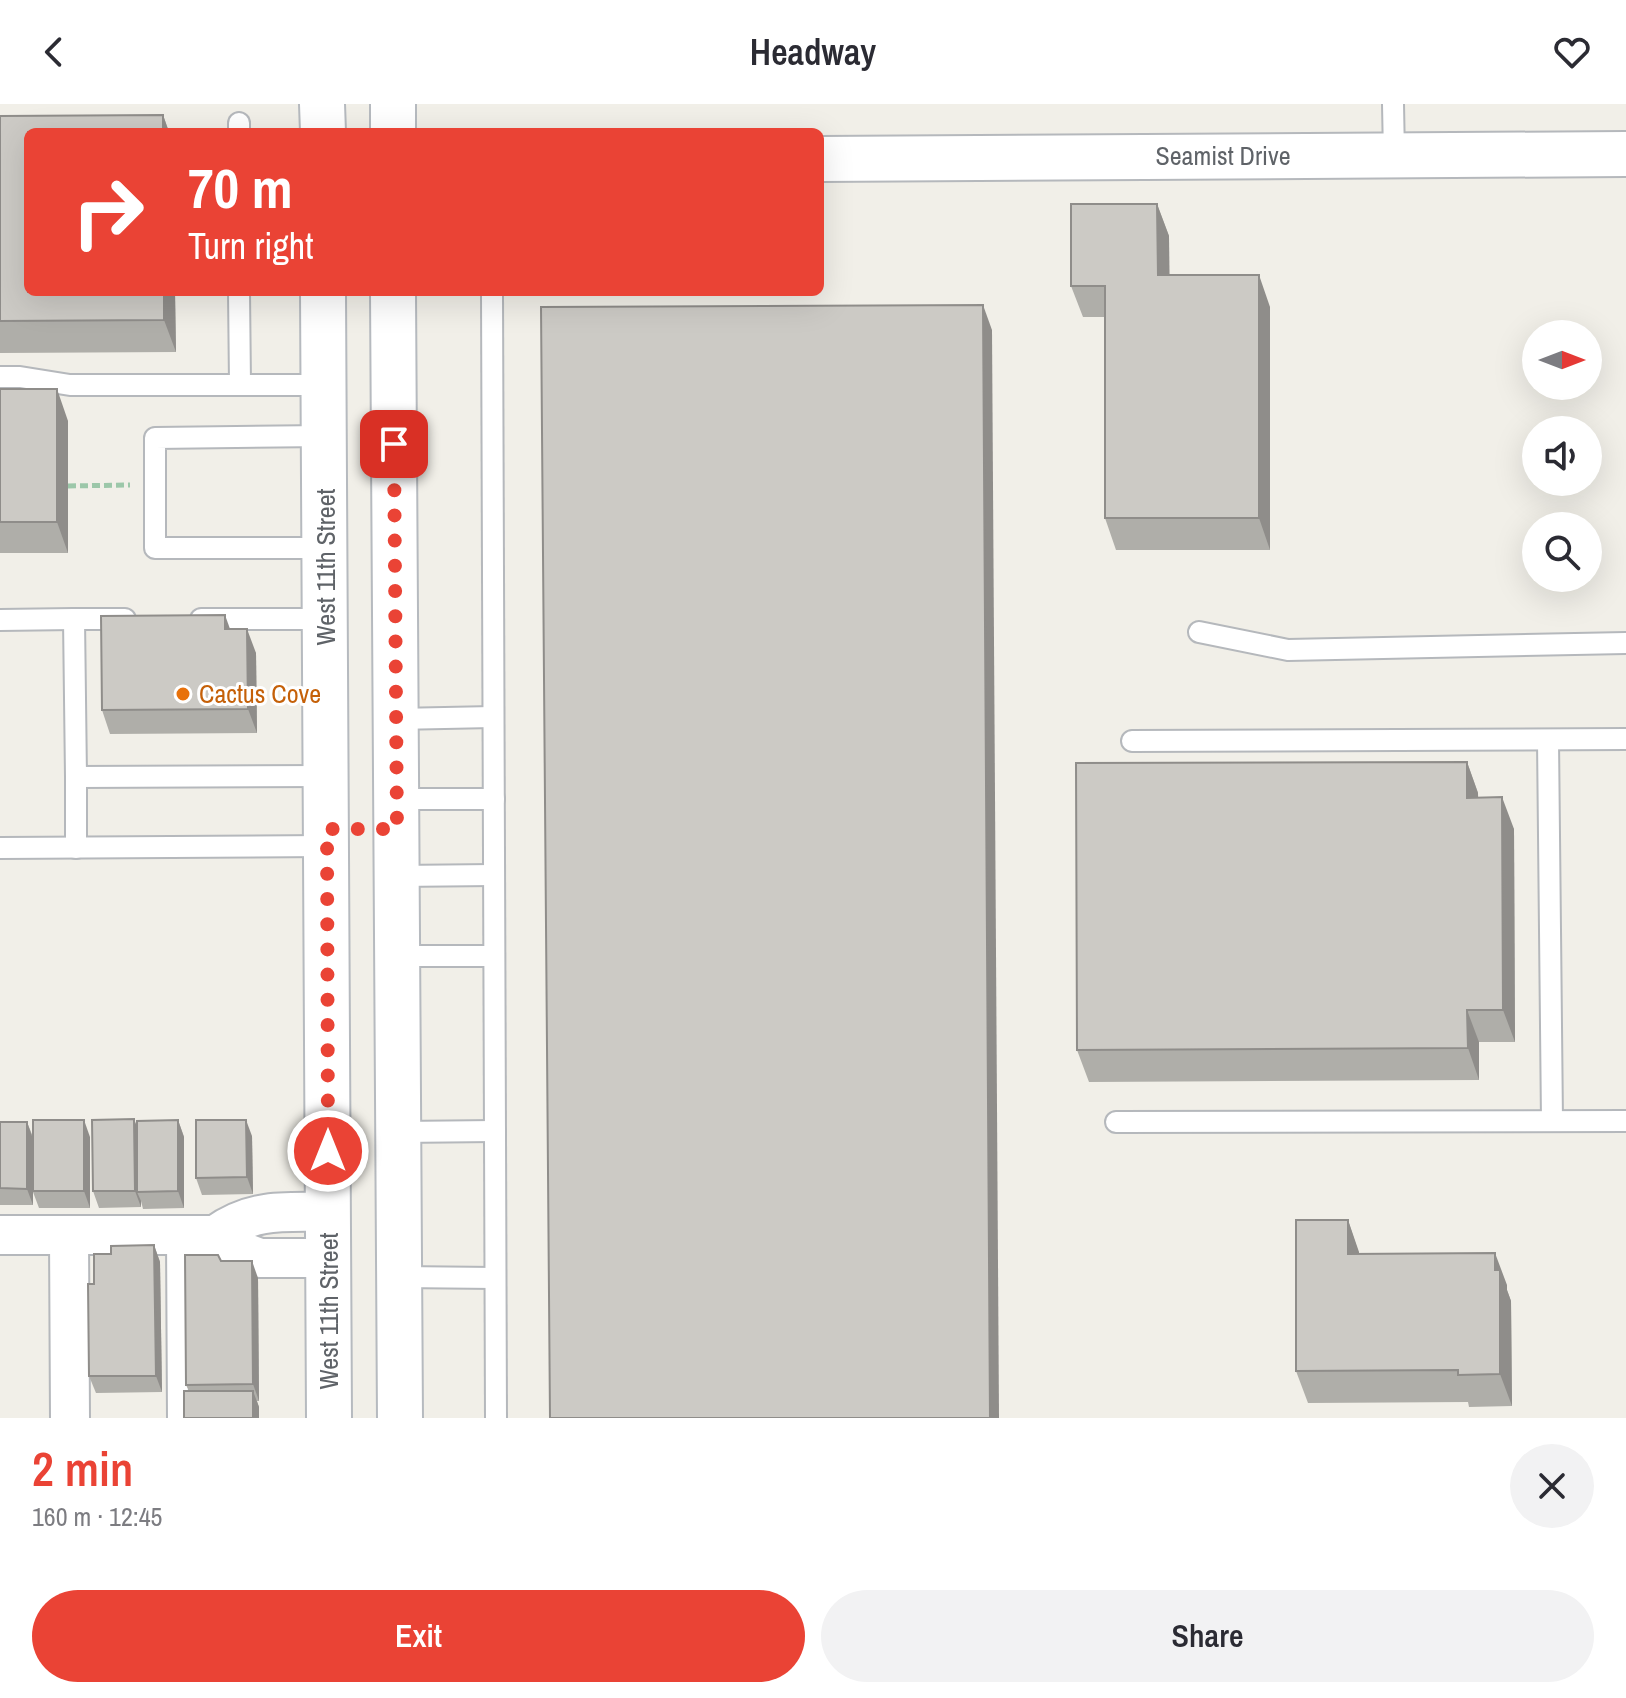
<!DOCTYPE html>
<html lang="en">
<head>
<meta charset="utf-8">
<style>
	body { margin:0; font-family:"Archivo Narrow",sans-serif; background:#f2f2f3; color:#2b2b33; height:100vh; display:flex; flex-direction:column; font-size:30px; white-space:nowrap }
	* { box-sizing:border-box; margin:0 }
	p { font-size:26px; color:#7c7c81 }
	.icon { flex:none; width:44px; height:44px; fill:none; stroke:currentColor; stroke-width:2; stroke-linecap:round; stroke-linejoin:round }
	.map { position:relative; height:1314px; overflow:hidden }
	.side { display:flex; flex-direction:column; background:#fff; flex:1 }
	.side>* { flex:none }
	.hud { position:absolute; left:24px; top:24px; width:800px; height:168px; border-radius:12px; box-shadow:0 8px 32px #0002; background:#ea4335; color:#fff; overflow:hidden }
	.needle { width:52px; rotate:90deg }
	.fabs { position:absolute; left:1522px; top:216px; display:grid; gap:16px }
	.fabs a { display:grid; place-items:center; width:80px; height:80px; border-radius:50%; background:#fff; box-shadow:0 8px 32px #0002; font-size:40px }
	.pin { position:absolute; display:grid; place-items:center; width:68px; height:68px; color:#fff; margin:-34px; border-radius:16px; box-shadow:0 4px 12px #0006 }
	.me { position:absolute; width:88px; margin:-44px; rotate:0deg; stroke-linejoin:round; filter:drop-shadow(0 0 6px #0008) }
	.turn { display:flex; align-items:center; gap:28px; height:168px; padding:0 32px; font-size:36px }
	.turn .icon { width:104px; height:104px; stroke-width:2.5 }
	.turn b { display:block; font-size:56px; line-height:68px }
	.round { display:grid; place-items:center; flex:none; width:84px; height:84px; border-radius:42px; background:#f2f2f3 }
	.overview { display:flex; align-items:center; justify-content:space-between; height:136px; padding:0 32px }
	h1 { font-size:48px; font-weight:600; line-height:60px; color:#ea4335 }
	.button { display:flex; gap:16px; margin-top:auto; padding:16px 32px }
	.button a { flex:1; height:92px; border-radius:48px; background:#ea4335; color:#fff; font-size:32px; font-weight:600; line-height:92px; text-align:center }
	.button a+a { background:#f2f2f3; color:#2b2b33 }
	header { display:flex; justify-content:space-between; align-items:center; height:104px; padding:0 32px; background:#fff; font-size:36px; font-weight:600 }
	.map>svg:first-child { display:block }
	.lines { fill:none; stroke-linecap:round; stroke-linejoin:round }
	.service-casing { stroke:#b5b8bc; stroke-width:24 }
	.minor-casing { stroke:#b5b8bc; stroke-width:42 }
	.tertiary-casing { stroke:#b5b8bc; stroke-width:48 }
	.secondary-casing { stroke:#b6babf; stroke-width:48 }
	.path { stroke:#9cc7a9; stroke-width:5; stroke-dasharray:8 4; stroke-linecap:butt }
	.service { stroke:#fff; stroke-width:20 }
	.minor { stroke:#fff; stroke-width:38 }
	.tertiary { stroke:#fff; stroke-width:44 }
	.secondary { stroke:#fff; stroke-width:44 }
	.wall { fill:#afaea9 }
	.shaded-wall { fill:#8f8d8a }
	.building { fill:#cccac5; stroke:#8f8d8a; stroke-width:2 }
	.route { stroke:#ea4335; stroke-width:14; stroke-dasharray:0 25.2 }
	.food-dot { fill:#e8710a; stroke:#fff; stroke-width:3 }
	.labels { text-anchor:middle; stroke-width:6; stroke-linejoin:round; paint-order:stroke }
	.street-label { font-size:26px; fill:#5f6368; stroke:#fff }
	.food-label { font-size:26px; fill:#c56008; stroke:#fff; text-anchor:start }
</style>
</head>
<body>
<header><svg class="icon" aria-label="back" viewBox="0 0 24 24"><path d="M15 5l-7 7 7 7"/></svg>Headway<svg class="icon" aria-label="heart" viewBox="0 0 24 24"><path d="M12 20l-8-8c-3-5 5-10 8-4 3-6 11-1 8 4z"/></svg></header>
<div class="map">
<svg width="1626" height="1314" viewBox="0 0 1626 1314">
	<rect width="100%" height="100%" fill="#f1efe8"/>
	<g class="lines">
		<g class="service-casing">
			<g id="service">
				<path d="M1393,0L1394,51"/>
				<path d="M239,19V28"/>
				<path d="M239,188L240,280"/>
				<path d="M492,188L496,1314"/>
				<path d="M0,273H20L70,281H324"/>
				<path d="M325,332L155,334V444H325"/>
				<path d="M125,515H74L76,673L327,672"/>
				<path d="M201,515H326"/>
				<path d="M0,516L74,515"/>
				<path d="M1199,528L1288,546L1626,539"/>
				<path d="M396,615L493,613"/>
				<path d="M1548,636L1552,1017"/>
				<path d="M1132,637L1626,635"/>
				<path d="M76,673V744"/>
				<path d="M396,695H494"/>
				<path d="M0,744L327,742"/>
				<path d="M397,772L494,771"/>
				<path d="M397,852H494"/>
				<path d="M1116,1018L1626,1017"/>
				<path d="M399,1028L495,1027"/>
				<path d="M177,1131L178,1314"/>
				<path d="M400,1173L495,1174"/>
			</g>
		</g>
		<g class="minor-casing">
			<g id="minor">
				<path d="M0,1131H215C253,1104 284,1108 328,1108"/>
				<path d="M69,1131L70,1314"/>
				<path d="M215,1131L236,1145L260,1154H329"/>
			</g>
		</g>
		<g class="tertiary-casing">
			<path id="tertiary" d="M820,55L1626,50"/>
		</g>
		<g class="secondary-casing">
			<g id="secondary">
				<path d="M322,0L323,28"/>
				<path d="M393,28V0"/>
				<path d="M323,188L329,1314"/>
				<path d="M393,188L400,1314"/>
			</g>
		</g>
		<path class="path" d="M68,382L130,381"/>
		<use href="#service" class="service"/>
		<use href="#minor" class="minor"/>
		<use href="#tertiary" class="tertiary"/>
		<use href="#secondary" class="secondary"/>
	</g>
	<g class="wall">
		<path d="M163,11L169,28H28L175,188L176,248L0,249V12Z"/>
		<path d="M1157,100L1169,132V171L1270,203V446H1116L1105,414V213H1083L1071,182Z"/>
		<path d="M0,285L68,317V449H0Z"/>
		<path d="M230,525L256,549L257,629L110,630L102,606Z"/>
		<path d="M1467,658L1478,689V694L1514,725L1515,938H1479V976L1089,978L1077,946Z"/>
		<path d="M134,1015L137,1024L178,1016L184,1033V1104L143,1105L141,1097V1103L99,1104L93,1087Z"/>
		<path d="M0,1018H27L33,1033H90V1104H39L33,1088V1101H0Z"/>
		<path d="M252,1032L253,1090L202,1091L196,1074Z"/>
		<path d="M1348,1116L1359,1150L1507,1181V1186L1511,1197L1512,1302L1469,1303L1468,1298L1308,1299L1296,1267Z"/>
		<path d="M154,1141L160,1158L162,1288L96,1289L89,1272L94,1180Z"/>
		<path d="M221,1157L258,1174L259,1297H257L259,1303V1314H184L189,1287L186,1281Z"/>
	</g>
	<g class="shaded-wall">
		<path d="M163,11L169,28H163Z"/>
		<path d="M1157,100L1169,132L1170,203L1158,171Z"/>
		<path d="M1259,171L1270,203V446L1259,414Z"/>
		<path d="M164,188H175L176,248L164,216Z"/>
		<path d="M983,201L992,226L999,1314H990Z"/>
		<path d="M57,285L68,317V449L57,418Z"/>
		<path d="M225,511L234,536L225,525Z"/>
		<path d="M247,525L256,549L257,629L248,605Z"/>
		<path d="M1467,658L1478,689L1479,725L1467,694Z"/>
		<path d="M1502,693L1514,725L1515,938L1503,906Z"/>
		<path d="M1467,906L1479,938V976L1468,944Z"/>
		<path d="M134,1015L140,1031L137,1088L141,1097V1103L135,1087Z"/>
		<path d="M84,1016L90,1033V1104L84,1087Z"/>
		<path d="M178,1016L184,1033V1104L178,1087Z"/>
		<path d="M246,1016L252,1032L253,1090L247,1073Z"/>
		<path d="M27,1018L33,1035V1101L27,1085Z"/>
		<path d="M1348,1116L1359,1148L1360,1182L1348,1150Z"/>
		<path d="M154,1141L160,1158L162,1288L156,1272Z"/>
		<path d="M1495,1149L1507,1181V1186L1511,1197L1512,1302L1500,1270Z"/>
		<path d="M252,1157L258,1174L259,1297L253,1280Z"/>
		<path d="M253,1287L259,1303V1314H253Z"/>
	</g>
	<g class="building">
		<path d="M163,11V28H28V188H164V216L0,217V12Z"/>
		<path d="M1071,100H1157L1158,171H1259V414H1105V182H1071Z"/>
		<path d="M983,201L990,1314H550L541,203Z"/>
		<rect x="0" y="285" width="57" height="133"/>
		<path d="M225,511V525H247L248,605L102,606L101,512Z"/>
		<path d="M1467,658V694L1502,693L1503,906H1467L1468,944L1077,946L1076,659Z"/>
		<path d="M134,1015L135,1087H93L92,1016Z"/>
		<rect x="33" y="1016" width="51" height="71"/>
		<path d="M178,1016V1087L137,1088V1017Z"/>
		<path d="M196,1016H246L247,1073L196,1074Z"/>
		<path d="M0,1018H27V1085L0,1084Z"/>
		<path d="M1296,1116H1348V1150L1495,1149V1166H1500V1270L1458,1271V1266L1296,1267Z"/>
		<path d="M154,1141L156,1272H89L88,1180H94V1150H111V1142Z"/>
		<path d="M185,1151H218L221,1157H252L253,1280L186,1281Z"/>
		<rect x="184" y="1287" width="69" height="27"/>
	</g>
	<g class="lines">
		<path class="route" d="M328,1047L327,725H397L394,340"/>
	</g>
	<circle class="food-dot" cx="183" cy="590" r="8"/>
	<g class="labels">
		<g class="street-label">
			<text x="1223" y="61">Seamist Drive</text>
			<text transform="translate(326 463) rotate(-90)" y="9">West 11th Street</text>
			<text transform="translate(329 1207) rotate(-90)" y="9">West 11th Street</text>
		</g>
		<g class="food-label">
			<text x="199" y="599">Cactus Cove</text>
		</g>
	</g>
</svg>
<div class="fabs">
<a><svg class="needle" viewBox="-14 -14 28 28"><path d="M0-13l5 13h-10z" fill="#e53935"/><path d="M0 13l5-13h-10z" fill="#7c7c81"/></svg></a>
<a><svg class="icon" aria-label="sound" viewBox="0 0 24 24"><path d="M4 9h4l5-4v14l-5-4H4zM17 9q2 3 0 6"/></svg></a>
<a><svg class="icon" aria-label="search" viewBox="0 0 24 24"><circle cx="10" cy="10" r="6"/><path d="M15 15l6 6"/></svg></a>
</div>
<div class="pin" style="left:394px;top:340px;background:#d93025"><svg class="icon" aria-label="arrive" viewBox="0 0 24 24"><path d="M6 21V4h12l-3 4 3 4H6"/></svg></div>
<svg class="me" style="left:328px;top:1047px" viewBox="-20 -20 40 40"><circle r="17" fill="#ea4335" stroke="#fff" stroke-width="3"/><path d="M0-11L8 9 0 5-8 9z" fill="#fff"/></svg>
<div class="hud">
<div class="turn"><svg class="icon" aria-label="right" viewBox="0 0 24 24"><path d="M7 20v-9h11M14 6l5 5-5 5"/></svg><div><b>70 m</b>Turn right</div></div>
</div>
</div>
<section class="side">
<div class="overview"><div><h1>2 min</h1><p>160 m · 12:45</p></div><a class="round"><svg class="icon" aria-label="close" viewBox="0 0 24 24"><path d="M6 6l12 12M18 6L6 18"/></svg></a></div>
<div class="button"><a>Exit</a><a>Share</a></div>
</section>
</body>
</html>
